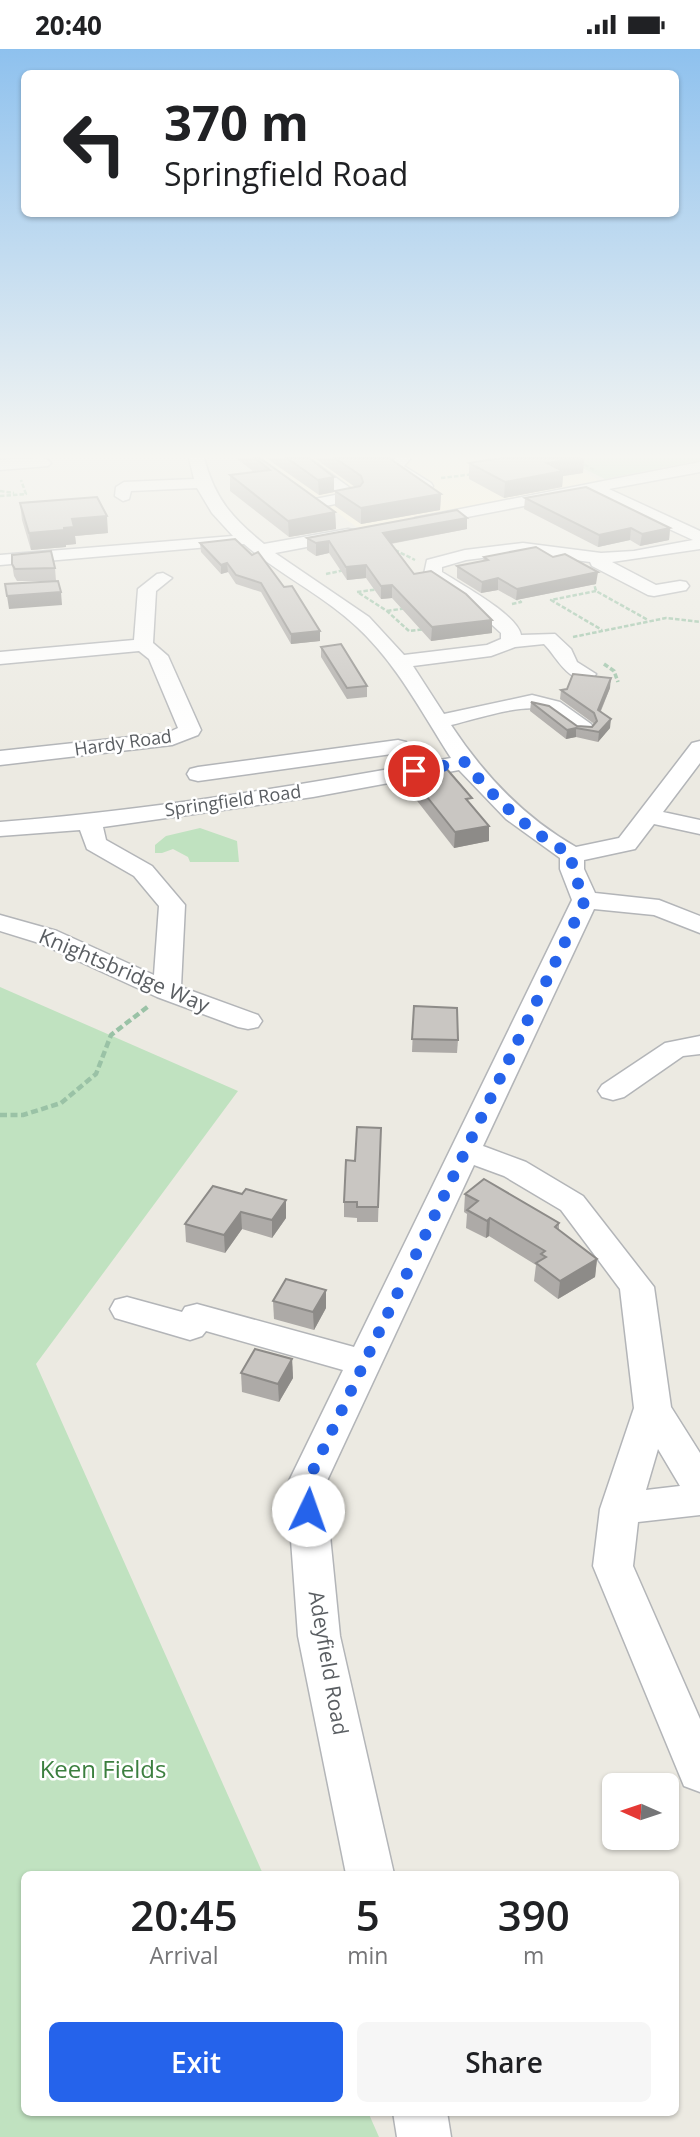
<!DOCTYPE html>
<html lang="en">
<head>
<meta charset="utf-8">
<style>
	body { margin:0; font-family:"Open Sans",sans-serif; background:#f6f6f6; color:#202124; height:100vh; display:flex; flex-direction:column; font-size:26px; white-space:nowrap }
	* { box-sizing:border-box; margin:0 }
	p { font-size:23px; color:#757577 }
	.icon { flex:none; width:38px; height:38px; fill:none; stroke:currentColor; stroke-width:2; stroke-linecap:round; stroke-linejoin:round }
	.map { position:relative; flex:1; overflow:hidden }
	.details { position:absolute; left:21px; top:1822px; width:658px; height:245px; display:flex; flex-direction:column; background:#fff; border-radius:10px; box-shadow:0 2px 5px #0004 }
	.details>* { flex:none }
	.top-card { position:absolute; left:21px; top:21px; width:658px; height:147px; border-radius:10px; box-shadow:0 2px 5px #0004; background:#fff; color:#202124; overflow:hidden }
	.needle { width:46px; rotate:273deg }
	.buttons { position:absolute; left:602px; top:1724px; display:grid; gap:14px }
	.buttons a { display:grid; place-items:center; width:77px; height:77px; border-radius:10px; background:#fff; box-shadow:0 2px 5px #0004; font-size:35px }
	.pin { position:absolute; display:grid; place-items:center; width:60px; height:60px; color:#fff; margin:-30px; border:4px solid #fff; border-radius:50%; box-shadow:0 2px 7px #0007 }
	.me { position:absolute; width:77px; margin:-38px; rotate:3deg; stroke-linejoin:round; filter:drop-shadow(0 0 5px #0008) }
	.turn { display:flex; align-items:center; gap:24px; height:147px; padding:0 28px; font-size:32px }
	.turn .icon { width:91px; height:91px; stroke-width:2.5 }
	.turn b { display:block; font-size:49px; line-height:60px }
	.eta { display:flex; justify-content:space-evenly; align-items:center; height:119px; text-align:center }
	.eta b { font-size:42px; font-weight:600; line-height:49px }
	.cta { display:flex; gap:14px; margin-top:auto; padding:14px 28px }
	.cta a { flex:1; height:80px; border-radius:10px; background:#2563eb; color:#fff; font-size:28px; font-weight:600; line-height:80px; text-align:center }
	.cta a+a { background:#f6f6f6; color:#202124 }
	.status { display:flex; justify-content:space-between; align-items:center; height:49px; padding:0 35px; background:#fff; direction:ltr }
	.status svg { height:19px; fill:currentColor }
	.map>svg:first-child { display:block }
	.commercial { fill:#faf2d9 }
	.green { fill:#c0e2c0 }
	.lines { fill:none; stroke-linecap:round; stroke-linejoin:round }
	.minor-casing { stroke:#b3b5b8; stroke-width:3 }
	.path-far2 { stroke:#9ac2a6; stroke-width:2.5; stroke-dasharray:4.5 2; stroke-linecap:butt }
	.path-far1 { stroke:#9ac2a6; stroke-width:3.5; stroke-dasharray:5 2.5; stroke-linecap:butt }
	.path { stroke:#9ac2a6; stroke-width:4.5; stroke-dasharray:7 3.5; stroke-linecap:butt }
	.minor { fill:#fff; fill-rule:evenodd }
	.wall { fill:#adaaa7 }
	.shaded-wall { fill:#8d8b88 }
	.building { fill:#c9c6c2; stroke:#8d8b88; stroke-width:2 }
	.route { stroke:#2563eb; stroke-width:12; stroke-dasharray:0 21.6 }
	.labels { text-anchor:middle; stroke-width:5; stroke-linejoin:round; paint-order:stroke }
	.far-street-label { font-size:18px; fill:#5a5e62; stroke:#fff }
	.street-label { font-size:21px; fill:#5a5e62; stroke:#fff }
	.near-park-label { font-size:24px; fill:#3c7f3f; stroke:#fff }
</style>
</head>
<body>
<div class="status"><b>20:40</b><svg viewBox="0 0 49 12"><path d="M0 12V9h3v3zM5 12V6h3v6zM10 12V3h3v9zM15 12V0h3v12zM26 1h20v11H26zM47 4h2v5h-2z"/></svg></div>
<div class="map">
<svg width="700" height="2088" viewBox="0 0 700 2088">
	<rect width="100%" height="100%" fill="#eceae2"/>
	<path class="commercial" d="M263,409H558L601,432L358,479Z"/>
	<g class="green">
		<path d="M562,409H700V411L605,430Z"/>
		<path d="M200,779L237,792L239,813H190L188,808L173,800L162,804H155V796L166,787Z"/>
		<path d="M0,938L238,1042L36,1315L263,1825H24V2063H368L379,2088H0Z"/>
	</g>
	<g class="lines">
		<g class="minor-casing">
			<g id="minor">
				<path d="M43,409L48,411L51,414L48,417L0,421V411Z"/>
				<path d="M189,409H204C215,450 232,469 264,495L348,480L354,481L356,485L354,489L275,504L369,568L404,606L487,596L501,590V584L477,562L427,529L424,525L427,511L465,501L523,494L601,504L634,502L693,491L591,444L421,477L415,475L413,472L415,469L700,413V423L609,440L700,482V500L612,513L656,536L680,532L686,533L689,537L686,541L654,547L648,546L592,517L590,513L523,504L466,511L442,518V523C460,535 517,565 521,586L555,585L571,600L577,613L596,625L593,629C568,636 558,609 544,595L515,598L491,607L413,617L444,665L532,646L560,653L591,675L594,680L591,685C570,690 561,667 543,661C523,654 473,671 451,676C484,726 523,768 576,798L619,789L692,694L700,692V714L663,763L700,771V785L654,775L635,800L584,811V820L595,844L659,851L700,867V884L654,866L594,860L483,1097L526,1113L583,1147L654,1238L671,1358L700,1404V1466L638,1473L633,1517L700,1670V1743L684,1737L593,1517L600,1460L634,1359L620,1240L561,1161L504,1127L474,1116L325,1436L340,1587L394,1825H346L298,1587L287,1436L343,1321L206,1282L202,1287L190,1291L115,1269L110,1260L115,1251L127,1248L182,1263L185,1258L197,1255L354,1298L572,851L560,820V809L506,770L459,721L313,748L103,778L106,791L152,817L185,856L181,938L258,966L262,972L258,978L248,980L238,978L157,948L39,894L0,882V866L57,882L154,926L159,857L134,827L87,800L80,781L0,787V773C152,761 302,736 451,709C422,664 397,615 357,578C323,546 279,525 244,495L0,516V506L233,487L212,464L197,439L131,442L129,450L123,452L115,447L116,438L124,433L194,430ZM658,1400L680,1437L646,1441Z"/>
				<path d="M292,409H309L361,447L359,450L316,459L310,457L308,454L310,451L340,445Z"/>
				<path d="M395,409H411L404,417L431,434L433,437L431,440H419L390,421L387,418Z"/>
				<path d="M163,524L172,529L156,542L153,594L168,607L201,681L198,686L172,696L0,716V702L167,684L178,679L149,610L139,602L0,615V603L134,591L138,540L157,525Z"/>
				<path d="M398,691L406,693L409,698L406,703L198,732L190,730L187,725L190,720L198,718Z"/>
				<path d="M700,987V1005L683,1007L624,1048L613,1051L602,1048L598,1042L602,1036L665,994Z"/>
				<path d="M393,2063H447L451,2088H397Z"/>
			</g>
		</g>
		<g class="path-far2">
			<path d="M573,409L596,422"/>
			<path d="M441,429L474,425"/>
			<path d="M0,442L14,444"/>
			<path d="M0,447L26,445L21,431"/>
			<path d="M389,498L415,511"/>
			<path d="M326,525L345,521"/>
			<path d="M593,531L596,542L648,571"/>
			<path d="M596,542L551,551L602,581"/>
			<path d="M357,543L380,540"/>
			<path d="M359,544L387,562L409,582L425,580"/>
			<path d="M512,555L521,553L514,548"/>
			<path d="M387,562L407,559"/>
			<path d="M573,588L666,569L700,573"/>
		</g>
		<path class="path-far1" d="M604,615L614,622L618,633"/>
		<path class="path" d="M0,1066H23L61,1054L96,1025L111,986L150,956"/>
		<use href="#minor" class="minor"/>
	</g>
	<g class="wall">
		<path d="M236,409H260L335,463L336,480L289,488L230,442V426L254,423Z"/>
		<path d="M266,409H309L334,443L319,446Z"/>
		<path d="M314,409H389L441,445L440,461L361,475L335,457V442L355,438Z"/>
		<path d="M487,409H584L583,424L563,427L562,438L504,449L469,430V414L490,411Z"/>
		<path d="M525,449L670,479L669,491L640,497L630,491L598,498L524,460Z"/>
		<path d="M20,454L108,484L75,487L76,495L66,496V498L31,501L22,471Z"/>
		<path d="M467,469V480L391,495L414,525L492,571V584L431,592L392,549L381,550L366,529L347,531L329,504L316,507L307,501V489Z"/>
		<path d="M235,490L320,592L291,595L261,543L236,535L228,523L221,525L201,503L200,494Z"/>
		<path d="M484,508L596,535L516,551L498,541L481,544L457,529V517L483,512Z"/>
		<path d="M12,515L55,519L56,532H17L14,527Z"/>
		<path d="M321,598L367,637V648L347,650L321,608Z"/>
		<path d="M610,639L601,662L610,679L598,693L576,688L566,690L530,662L531,653L577,677L592,678L594,676L593,674L560,650L561,641Z"/>
		<path d="M408,724L489,792L454,799L407,739Z"/>
		<path d="M414,957L458,991L457,1004L412,1003Z"/>
		<path d="M381,1079L378,1173H357V1169L344,1168V1153Z"/>
		<path d="M242,1145L286,1151V1169L272,1189L242,1180L225,1204L186,1193L185,1175Z"/>
		<path d="M465,1145L559,1174V1181L597,1210L595,1228L558,1250L534,1232L536,1216L489,1187L486,1189L466,1179L467,1165L464,1163Z"/>
		<path d="M273,1252L326,1259L314,1281L274,1270Z"/>
		<path d="M292,1310L293,1329L279,1353L242,1343L241,1324Z"/>
	</g>
	<g class="shaded-wall">
		<path d="M580,409H584L583,424L563,427L562,438L504,449L505,433L547,414Z"/>
		<path d="M334,428V443L319,446L318,431Z"/>
		<path d="M441,445L440,461L361,475V459Z"/>
		<path d="M335,463L336,480L289,488L288,472Z"/>
		<path d="M107,467L108,484L75,487L76,495L66,496V498L31,501L29,484L64,479L72,470Z"/>
		<path d="M467,469V480L383,496V484Z"/>
		<path d="M631,479L630,491L598,498L599,486Z"/>
		<path d="M670,479L669,491L640,497L642,485Z"/>
		<path d="M329,492V504L316,507V494Z"/>
		<path d="M227,514L228,523L221,525V516Z"/>
		<path d="M366,516V529L347,531L346,518Z"/>
		<path d="M598,523L596,535L516,551L517,540Z"/>
		<path d="M498,529V541L481,544L482,533Z"/>
		<path d="M392,536V549L381,550V537Z"/>
		<path d="M61,543L62,556L9,560L7,547Z"/>
		<path d="M492,571V584L431,592L432,578Z"/>
		<path d="M320,582V592L291,595V585Z"/>
		<path d="M611,629L610,639L597,670L598,661Z"/>
		<path d="M611,670L610,679L598,693L599,683Z"/>
		<path d="M576,679V688L566,690L567,681Z"/>
		<path d="M489,777V792L454,799L455,783Z"/>
		<path d="M286,1151V1169L272,1189V1171Z"/>
		<path d="M241,1163L242,1180L225,1204L224,1186Z"/>
		<path d="M490,1169L489,1187L486,1189L487,1172Z"/>
		<path d="M597,1210L595,1228L558,1250L560,1232Z"/>
		<path d="M326,1241V1259L314,1281L313,1263Z"/>
		<path d="M292,1310L293,1329L279,1353L278,1335Z"/>
	</g>
	<g class="building">
		<path d="M255,409H260L335,463L288,472L230,426L270,421Z"/>
		<path d="M287,409H309L334,428L318,431Z"/>
		<path d="M335,409H389L441,445L361,459L335,442L360,437L363,433L361,427Z"/>
		<path d="M501,409H580L547,414L563,422L505,433L469,414Z"/>
		<path d="M586,438L670,479L642,485L631,479L599,486L525,449Z"/>
		<path d="M97,448L107,467L72,470L74,478L64,479V481L29,484L20,454Z"/>
		<path d="M457,461L467,469L383,484L414,525L431,522L466,545L492,571L432,578L392,536L381,537L366,516L346,518L329,492L316,494L307,489Z"/>
		<path d="M235,490L252,506L258,503L284,538L292,537L320,582L291,585L261,534L236,526L227,514L221,516L200,494Z"/>
		<path d="M536,498L553,508L565,505L598,523L517,540L498,529L482,533L457,517L488,511L484,508Z"/>
		<path d="M51,502L55,519L15,520L12,515V506Z"/>
		<path d="M58,532L61,543L7,547L5,535Z"/>
		<path d="M341,595L367,637L347,639L321,598Z"/>
		<path d="M573,625L611,629L598,661L611,670L599,683L576,679L567,681L531,653L549,657L577,677L592,678L597,672L594,664L561,641L567,640Z"/>
		<path d="M445,718L472,749L466,750L489,777L455,783L408,724Z"/>
		<path d="M414,957L457,959L458,991L412,990Z"/>
		<path d="M357,1078L381,1079L378,1158H357V1153H344L346,1111L355,1112Z"/>
		<path d="M484,1130L559,1174L555,1178L597,1210L560,1232L536,1214L546,1208L541,1205L545,1202L490,1169L487,1172L467,1161L478,1152L465,1145Z"/>
		<path d="M213,1137L242,1145L246,1140L286,1151L272,1171L241,1163L224,1186L185,1175Z"/>
		<path d="M286,1230L326,1241L313,1263L273,1252Z"/>
		<path d="M255,1300L292,1310L278,1335L241,1324Z"/>
	</g>
	<linearGradient id="sky" x2="0" y2="1"><stop stop-color="#8ec1ee"/><stop offset="0.58" stop-color="#f6f6f2"/><stop offset="1" stop-color="#f6f6f2" stop-opacity="0"/></linearGradient>
	<rect width="700" height="702" fill="url(#sky)"/>
	<g class="lines">
		<path class="route" d="M308,1461L306,1436L585,851L572,820V806C532,785 493,749 465,713L414,722"/>
	</g>
	<g class="labels">
		<g class="far-street-label">
			<text transform="translate(123 694) rotate(-8)" y="6">Hardy Road</text>
			<text transform="translate(233 752) rotate(-8)" y="6">Springfield Road</text>
		</g>
		<g class="street-label">
			<text transform="translate(124 922) rotate(23)" y="7">Knightsbridge Way</text>
			<text transform="translate(328 1614) rotate(80)" y="7">Adeyfield Road</text>
		</g>
		<g class="near-park-label">
			<text x="103" y="1729">Keen Fields</text>
		</g>
	</g>
</svg>
<div class="buttons">
<a><svg class="needle" viewBox="-14 -14 28 28"><path d="M0-13l5 13h-10z" fill="#e53935"/><path d="M0 13l5-13h-10z" fill="#757577"/></svg></a>
</div>
<div class="pin" style="left:414px;top:722px;background:#d93025"><svg class="icon" aria-label="arrive" viewBox="0 0 24 24"><path d="M6 21V4h12l-3 4 3 4H6"/></svg></div>
<svg class="me" style="left:308px;top:1461px" viewBox="-20 -20 40 40"><circle r="19" fill="#fff"/><path d="M0-13L10 11 0 6-10 11z" fill="#2563eb"/></svg>
<div class="top-card">
<div class="turn"><svg class="icon" aria-label="left" viewBox="0 0 24 24"><path d="M17 20v-9H6M10 6l-5 5 5 5"/></svg><div><b>370 m</b>Springfield Road</div></div>
</div>
<section class="details">
<div class="eta">
<div><b>20:45</b><p>Arrival</p></div>
<div><b>5</b><p>min</p></div>
<div><b>390</b><p>m</p></div>
</div>
<div class="cta"><a>Exit</a><a>Share</a></div>
</section>
</div>
</body>
</html>
